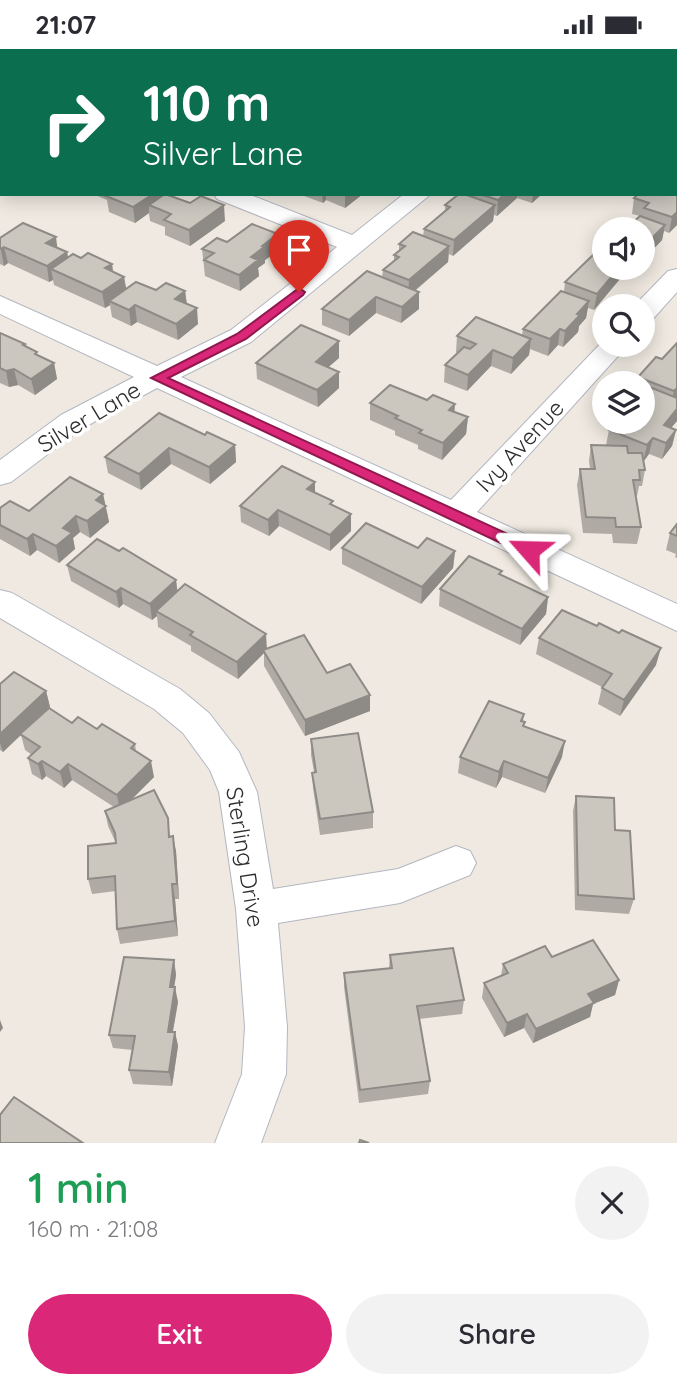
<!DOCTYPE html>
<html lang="en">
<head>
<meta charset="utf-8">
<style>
	body { margin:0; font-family:Quicksand,sans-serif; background:#f2f2f3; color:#2b2b33; height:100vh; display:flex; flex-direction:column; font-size:26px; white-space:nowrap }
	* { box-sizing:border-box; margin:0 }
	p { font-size:23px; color:#7c7c81 }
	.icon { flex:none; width:38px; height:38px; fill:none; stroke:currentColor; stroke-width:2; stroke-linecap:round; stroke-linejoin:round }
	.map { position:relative; height:1094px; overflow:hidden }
	.side { display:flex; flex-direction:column; background:#fff; flex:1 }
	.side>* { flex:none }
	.top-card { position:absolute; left:0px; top:0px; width:677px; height:147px; box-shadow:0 4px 18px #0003; background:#0b6e4f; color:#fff; overflow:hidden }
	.fabs { position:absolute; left:592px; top:168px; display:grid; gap:14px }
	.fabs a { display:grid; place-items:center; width:63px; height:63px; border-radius:50%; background:#fff; box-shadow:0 4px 18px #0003; font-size:35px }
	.pin { position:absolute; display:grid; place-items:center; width:60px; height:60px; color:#fff; margin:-72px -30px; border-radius:50% 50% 50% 0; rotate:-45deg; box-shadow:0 0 7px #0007 }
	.pin .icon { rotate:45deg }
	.me { position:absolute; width:77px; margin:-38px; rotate:295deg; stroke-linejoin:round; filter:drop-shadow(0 0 5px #0008) }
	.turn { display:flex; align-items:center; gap:24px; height:147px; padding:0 28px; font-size:32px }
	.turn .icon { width:91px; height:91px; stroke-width:2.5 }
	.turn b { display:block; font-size:49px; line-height:60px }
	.round { display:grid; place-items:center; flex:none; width:74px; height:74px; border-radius:37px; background:#f2f2f3 }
	.overview { display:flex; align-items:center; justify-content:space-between; height:119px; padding:0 28px }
	h1 { font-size:42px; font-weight:600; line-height:52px; color:#1e9e55 }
	.button { display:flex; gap:14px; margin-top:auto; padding:14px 28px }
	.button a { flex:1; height:80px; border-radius:42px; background:#db2777; color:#fff; font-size:28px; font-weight:600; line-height:80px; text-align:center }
	.button a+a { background:#f2f2f3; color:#2b2b33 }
	.status { display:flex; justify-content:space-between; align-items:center; height:49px; padding:0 35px; background:#fff; direction:ltr }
	.status svg { height:19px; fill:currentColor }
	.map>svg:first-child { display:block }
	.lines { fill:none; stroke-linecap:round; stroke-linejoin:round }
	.minor-casing { stroke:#b4b7c1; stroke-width:2 }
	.minor { fill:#fff; fill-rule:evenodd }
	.wall { fill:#afaba4 }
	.shaded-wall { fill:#8e8b86 }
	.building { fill:#cbc7bf; stroke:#8e8b86; stroke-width:2 }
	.route { fill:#db2777; stroke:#8e194d; stroke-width:2 }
	.labels { text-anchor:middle; stroke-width:7; stroke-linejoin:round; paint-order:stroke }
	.street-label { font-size:23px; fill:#2e2e2e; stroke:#fff }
</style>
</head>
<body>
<div class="status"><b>21:07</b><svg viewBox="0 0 49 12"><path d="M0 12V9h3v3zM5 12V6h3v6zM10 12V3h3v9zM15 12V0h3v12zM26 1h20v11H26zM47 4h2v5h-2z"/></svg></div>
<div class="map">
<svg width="677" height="1094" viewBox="0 0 677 1094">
	<rect width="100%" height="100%" fill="#efe9e1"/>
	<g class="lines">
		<g class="minor-casing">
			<g id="minor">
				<path d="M279,0H301L278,2Z"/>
				<path d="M589,0H610L588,2Z"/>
				<path d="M214,145H248L352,186L404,145H431L251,293L181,328L451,451L604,291V296H628L477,463L677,555V582L157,339L81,380L11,433L0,436V411L61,366L134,328L0,265V247L157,317L231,281L337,198L217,150Z"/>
				<path d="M677,220V243L652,271L642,273V257H634L668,222Z"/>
				<path d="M0,541L12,544L180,640L209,664L239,703L257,743L273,840L398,820L456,797L470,802L476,814L470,826L400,854L278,874L287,978L286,1025L261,1094H215L242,1025L245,978L236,860L219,743L210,721L183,684L154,660L0,569Z"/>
			</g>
		</g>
		<use href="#minor" class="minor"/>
	</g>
	<g class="wall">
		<path d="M191,0H253L250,2H175Z"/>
		<path d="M677,128V176L669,184L664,182L662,191L642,212V180L640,167L632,165L634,149L676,145V129Z"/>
		<path d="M93,145H162V147L225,172L190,197L165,186V178L150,172L149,164L135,174L109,163L107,151Z"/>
		<path d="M299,145H363L345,159L326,151L323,154Z"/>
		<path d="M466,145H542L532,154L517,149L497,167L494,166L493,172L453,207L449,205L448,213L415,242L419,260L401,274L376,264L349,287L322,276V260L382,228L383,221L394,212V206L399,202V195L423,187L424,180L445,162V156Z"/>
		<path d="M0,187V189L58,199L67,203L68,209H81L112,215L113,223L124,228L126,240L185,242L187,255L198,275L178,291L137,273L131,277L112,268L110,256L105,259L54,236L53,231L49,233L8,214L4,217L0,215Z"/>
		<path d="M227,193L279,201L265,211V214L258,219L259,227L240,242L205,227L202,200Z"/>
		<path d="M604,219H621L619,231L594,261L588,259L586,269L579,277L578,283L563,298L558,296L548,307L530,300L529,306L511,325L491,317L467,342L444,333L445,316L457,304L456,303L457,287L522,286L523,280L564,243L565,233Z"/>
		<path d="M623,219H636L632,222Z"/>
		<path d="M0,284L25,295L26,297L38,306L54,314L57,330L35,346L18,336L9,338L0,334Z"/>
		<path d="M677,294V372L671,379L676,381L672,397L662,410L649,405L644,412L645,421L642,437H639L637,447H636L641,478L637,495L613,494L612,485L583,484L577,436L580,420H590L589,412L591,396H606L609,381L642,373L644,348L642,347V334H637L638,328L662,310Z"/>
		<path d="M339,309L328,318L339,339L318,358L257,330L256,314Z"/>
		<path d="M370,354L455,363L468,368L466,385L442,411L418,400V396L395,386V382L370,371Z"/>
		<path d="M205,386L235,396L236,413L210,435L171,415L141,441L108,424L105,408Z"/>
		<path d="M315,443L333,457L351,465V482L330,502L279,477L269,487L241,473L240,457Z"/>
		<path d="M103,445L109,473L90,489L80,483L73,489L75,500L59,514L37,501L30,507L0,490V459L29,462Z"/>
		<path d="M677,475V509L675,508L676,505L666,501L670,484Z"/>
		<path d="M342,499H418L455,502L453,519L421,555L342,515Z"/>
		<path d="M67,516L176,531L177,542L267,599L327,624L370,662L305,687L264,617V604L238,630L191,602V597L158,578L157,567L152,571L123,555L119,559L71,532Z"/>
		<path d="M501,526L548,548L546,565L520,596L439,557L440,540Z"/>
		<path d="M539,589L656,616L620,667L598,655L602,638L536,605Z"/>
		<path d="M0,635L46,642L50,658L49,659L72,674L97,680L135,695L136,702L154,728L131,751L171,787L176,802L179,850H175L178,887L120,895L117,880L116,842L92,845L88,830L116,794L108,777L105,762L114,758L72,731L64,739L46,727L42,731L32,725L28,709L32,706L25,701L21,686L3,703L0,701Z"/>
		<path d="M524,665L523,673L524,677L562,708L545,744L502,728L496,739L458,724L460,708Z"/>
		<path d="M311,690L373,763V779L320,786L313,739L312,724L314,723L311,706Z"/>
		<path d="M576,747L615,781L634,850L629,865L575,861L573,762Z"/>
		<path d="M390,906L464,951L462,965L419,970L430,1032L428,1045L359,1054L344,938V924L389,919Z"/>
		<path d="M552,908L619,931L615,946L593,955L590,968L533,994L524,979L504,988L482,949L484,934L501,927L503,915Z"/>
		<path d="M174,911L176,926L174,938L178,953L173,983H175L178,997L172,1037L133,1035L129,1021L133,1001L113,999L109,986Z"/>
	</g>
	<g class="shaded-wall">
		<path d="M67,0H92V2H63Z"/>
		<path d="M234,0H253L250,2H234Z"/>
		<path d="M363,0H378V2H360Z"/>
		<path d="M677,7V20L676,21V9Z"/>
		<path d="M2,28V45L0,46V29Z"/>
		<path d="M153,145H162L163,155L149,156V164L135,174L133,158Z"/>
		<path d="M322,145H326V151L323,154Z"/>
		<path d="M345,145H363L345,159Z"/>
		<path d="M505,145H517V149L497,167L498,151Z"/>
		<path d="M533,145H542L532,154Z"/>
		<path d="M224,156L225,172L190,197L189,181Z"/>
		<path d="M495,156L493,172L453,207L454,191Z"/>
		<path d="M677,163V176L669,184L672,168Z"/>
		<path d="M665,176L662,191L642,212V199Z"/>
		<path d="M278,185L279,201L265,211V214L258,219L259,227L240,242L239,226L251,208L262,197Z"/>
		<path d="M56,188L58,204L46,194Z"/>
		<path d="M449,197L448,213L408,247L409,231Z"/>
		<path d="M4,198L8,214L4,217L1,201Z"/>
		<path d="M67,203L70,219L51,220L53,231L49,233L47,217Z"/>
		<path d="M112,215L114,231L105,219Z"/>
		<path d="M619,219H621L619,231L594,261L597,245Z"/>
		<path d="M124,228L127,244L109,252L110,256L105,259L102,243Z"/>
		<path d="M185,242L187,258L175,250Z"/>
		<path d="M419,243V260L401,274L402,258Z"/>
		<path d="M376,248V264L349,287V271Z"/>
		<path d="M589,252L586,269L579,277L578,283L563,298L565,282L577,265Z"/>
		<path d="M135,256L137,273L131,277L129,261Z"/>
		<path d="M197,259L198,275L178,291L176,275Z"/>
		<path d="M560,280L558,296L548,307L550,290Z"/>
		<path d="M531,290L529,306L511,325L513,309Z"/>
		<path d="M339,292V309L316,329V313Z"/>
		<path d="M493,301L491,317L467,342L468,326Z"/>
		<path d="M54,314L57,330L35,346L31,330Z"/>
		<path d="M14,320L18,336L9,338L6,322Z"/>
		<path d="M339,323V339L318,358L317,341Z"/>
		<path d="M677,339V351L670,359L674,342Z"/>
		<path d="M455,355L454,371L449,361Z"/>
		<path d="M677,360V372L660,392L664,376Z"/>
		<path d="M468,368L466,385L442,411L443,394Z"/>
		<path d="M676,381L672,397L662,410L666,394Z"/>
		<path d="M653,389L649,405L643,413L647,396Z"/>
		<path d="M235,396L236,413L210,435L209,418Z"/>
		<path d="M169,399L171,415L141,441L139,425Z"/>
		<path d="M315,433V450L307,440Z"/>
		<path d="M103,445L109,473L90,489L87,472L96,451Z"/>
		<path d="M278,461L279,477L269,487L268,471Z"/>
		<path d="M351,465V482L330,502V486Z"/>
		<path d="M76,467L80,483L73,489L75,500L59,514L56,497L63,479Z"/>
		<path d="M33,485L37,501L30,507L27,490Z"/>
		<path d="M455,502L453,519L421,555L422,538Z"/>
		<path d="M176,531L178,547L156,562L157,567L152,571L150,555Z"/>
		<path d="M121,539L123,555L119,559L116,543Z"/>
		<path d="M548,548L546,565L520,596L522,580Z"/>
		<path d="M266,585L267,601H263L264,604L238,630L237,613Z"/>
		<path d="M661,599L656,616L620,667L624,651Z"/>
		<path d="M46,642L50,658L3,703L0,694V685Z"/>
		<path d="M370,646V662L305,687V671Z"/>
		<path d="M565,692L562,708L545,744L548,729Z"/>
		<path d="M42,712L46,727L42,731L38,715Z"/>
		<path d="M151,712L154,728L120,762L117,746Z"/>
		<path d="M504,712L502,728L496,739L499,723Z"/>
		<path d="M68,715L72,731L64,739L60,723Z"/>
		<path d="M173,787L176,802L179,850L177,835Z"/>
		<path d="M172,835L175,850L178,887L175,872Z"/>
		<path d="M174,911L176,926L172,952L170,938Z"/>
		<path d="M619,931L615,946L593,955L590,968L533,994L536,980L588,945Z"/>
		<path d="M175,938L178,953L170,997L168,983Z"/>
		<path d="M527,965L524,979L504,988L507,974Z"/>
		<path d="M0,971L3,979L0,983Z"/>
		<path d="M175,983L178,997L172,1037L169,1023Z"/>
	</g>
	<g class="building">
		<path d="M17,0H48L45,2H20Z"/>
		<path d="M50,0H67L63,2H55Z"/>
		<path d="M178,0L190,1L222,0L220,2H175Z"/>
		<path d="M319,0H363L360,2L347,0L345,2H316Z"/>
		<path d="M489,0H525L523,1L524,2H486Z"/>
		<path d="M640,0H676L677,7L676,9V2H638Z"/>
		<path d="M2,6V28L0,29V7Z"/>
		<path d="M676,140H677V163L672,168L644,159L649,154L634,149L638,145H676Z"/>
		<path d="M109,145H153L133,158L106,147Z"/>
		<path d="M165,145L190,154L201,147L224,156L189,181L164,171L171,165L149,156Z"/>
		<path d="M459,145H464L495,156L454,191L424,180L450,158L445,156Z"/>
		<path d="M480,145H505L498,151Z"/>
		<path d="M640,167L665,176L642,199V180H626Z"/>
		<path d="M23,174L56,188L46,194L67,203L47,217L4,198L0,200V189Z"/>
		<path d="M252,175L278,185L262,197L264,198L251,208L258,211L239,226L204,211L214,204L202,200L217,189L227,193Z"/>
		<path d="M413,183L449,197L409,231L383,221L399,208L394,206L405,197L399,195Z"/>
		<path d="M88,204L112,215L105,219L124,228L102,243L51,220L73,205L81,209Z"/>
		<path d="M594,205L604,208V219H619L597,245L565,233Z"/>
		<path d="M367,222L419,243L402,258L376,248L349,271L322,260Z"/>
		<path d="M136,233L156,241L166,234L185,242L175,250L197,259L176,275L135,256L129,261L109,252Z"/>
		<path d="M561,242L589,252L577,265L580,266L565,282L560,280L550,290L523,280Z"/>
		<path d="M476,268L531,290L513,309L493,301L468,326L445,316L464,298L470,300L476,295L457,287Z"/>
		<path d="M301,276L339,292L316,313L339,323L317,341L256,314Z"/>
		<path d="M0,284L25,295L23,296L37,303L35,305L54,314L31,330L14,320L6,322L0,319Z"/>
		<path d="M677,294V339L674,342L638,328L656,308L662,310Z"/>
		<path d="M390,336L427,351L433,346L455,355L449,361L468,368L443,394L419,384L422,381L395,369L398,367L370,354Z"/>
		<path d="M652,339L677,349V360L664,376L676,381L666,394L653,389L647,396L609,381L617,373H642V351Z"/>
		<path d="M159,364L205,386L207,383L235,396L209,418L169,399L139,425L105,408Z"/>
		<path d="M591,396L627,397L628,404H642L645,421H639L640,431H633L641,478H616L615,469L586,468L580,420H595Z"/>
		<path d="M282,417L315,433L307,440L333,452L330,455L351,465L330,486L278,461L268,471L240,457Z"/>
		<path d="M70,428L103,445L96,451L106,457L87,472L76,467L63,479L72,484L56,497L33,485L27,490L0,476V459L10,452L29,462Z"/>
		<path d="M366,474L418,499L427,489L455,502L422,538L342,499Z"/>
		<path d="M677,475V487L670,484Z"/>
		<path d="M97,490L119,502L123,499L176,531L150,555L121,539L116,543L67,516Z"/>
		<path d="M469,507L502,522L499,525L548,548L522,580L440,540Z"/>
		<path d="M185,535L266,585L237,613L190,586L193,583L156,562Z"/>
		<path d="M562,561L597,577L599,574L619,584L622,581L661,599L624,651L602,639L612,625L539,589Z"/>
		<path d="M304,586L327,624L350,615L370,646L305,671L263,601Z"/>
		<path d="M14,623L46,642L0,685V635Z"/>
		<path d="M489,652L524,665L521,672L525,673L523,677L565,692L548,729L504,712L499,723L460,708Z"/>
		<path d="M49,659L72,674L78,668L97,680L102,675L135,695L131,699L151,712L117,746L68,715L60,723L42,712L38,715L28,709L40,698L20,685Z"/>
		<path d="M358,684L373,763L320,770L312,724L316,723L311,690Z"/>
		<path d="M154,741L168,769L169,788L173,787L177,835H172L175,872L117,880L115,827L88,830V797L116,794L115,784L105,762Z"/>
		<path d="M576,747L614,749L615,781L630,782L634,850L578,846Z"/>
		<path d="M593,891L619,931L588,945L594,954L536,980L527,965L507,974L484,934L508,924L503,915L545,897L552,908Z"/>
		<path d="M453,899L464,951L417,957L430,1032L360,1041L344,924L392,919L390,906Z"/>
		<path d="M124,908L174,911L170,938H175L168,983H175L169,1023L129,1021L135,987L109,986Z"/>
		<path d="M14,1048L83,1094H0V1066Z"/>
		<path d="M360,1091L369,1094H359Z"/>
	</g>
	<path class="route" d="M299,239L305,243L303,246L246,290L168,329L534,497L537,501L534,505H524L151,329L237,285Z"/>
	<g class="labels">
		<g class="street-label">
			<text transform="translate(89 368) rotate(-31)" y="8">Silver Lane</text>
			<text transform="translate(520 397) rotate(-47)" y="8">Ivy Avenue</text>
			<text transform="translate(245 808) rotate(81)" y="8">Sterling Drive</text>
		</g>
	</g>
</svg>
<div class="fabs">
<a><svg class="icon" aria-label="sound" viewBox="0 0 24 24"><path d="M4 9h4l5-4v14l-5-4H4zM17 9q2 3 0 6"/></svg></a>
<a><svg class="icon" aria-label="search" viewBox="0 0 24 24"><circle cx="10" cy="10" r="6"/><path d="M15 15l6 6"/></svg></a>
<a><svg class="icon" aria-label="layers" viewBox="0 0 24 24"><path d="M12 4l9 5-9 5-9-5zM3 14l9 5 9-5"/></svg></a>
</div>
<div class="pin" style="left:299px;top:243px;background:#d93025"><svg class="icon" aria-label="arrive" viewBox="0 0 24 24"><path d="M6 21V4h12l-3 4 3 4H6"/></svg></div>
<svg class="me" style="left:529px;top:501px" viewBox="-20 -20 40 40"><path d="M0-17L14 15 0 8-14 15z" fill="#db2777" stroke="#fff" stroke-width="4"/></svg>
<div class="top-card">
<div class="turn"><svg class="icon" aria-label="right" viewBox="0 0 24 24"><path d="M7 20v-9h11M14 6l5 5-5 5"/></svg><div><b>110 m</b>Silver Lane</div></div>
</div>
</div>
<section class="side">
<div class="overview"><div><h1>1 min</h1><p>160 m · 21:08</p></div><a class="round"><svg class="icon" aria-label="close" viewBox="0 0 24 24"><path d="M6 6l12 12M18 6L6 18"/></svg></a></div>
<div class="button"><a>Exit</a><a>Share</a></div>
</section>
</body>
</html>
